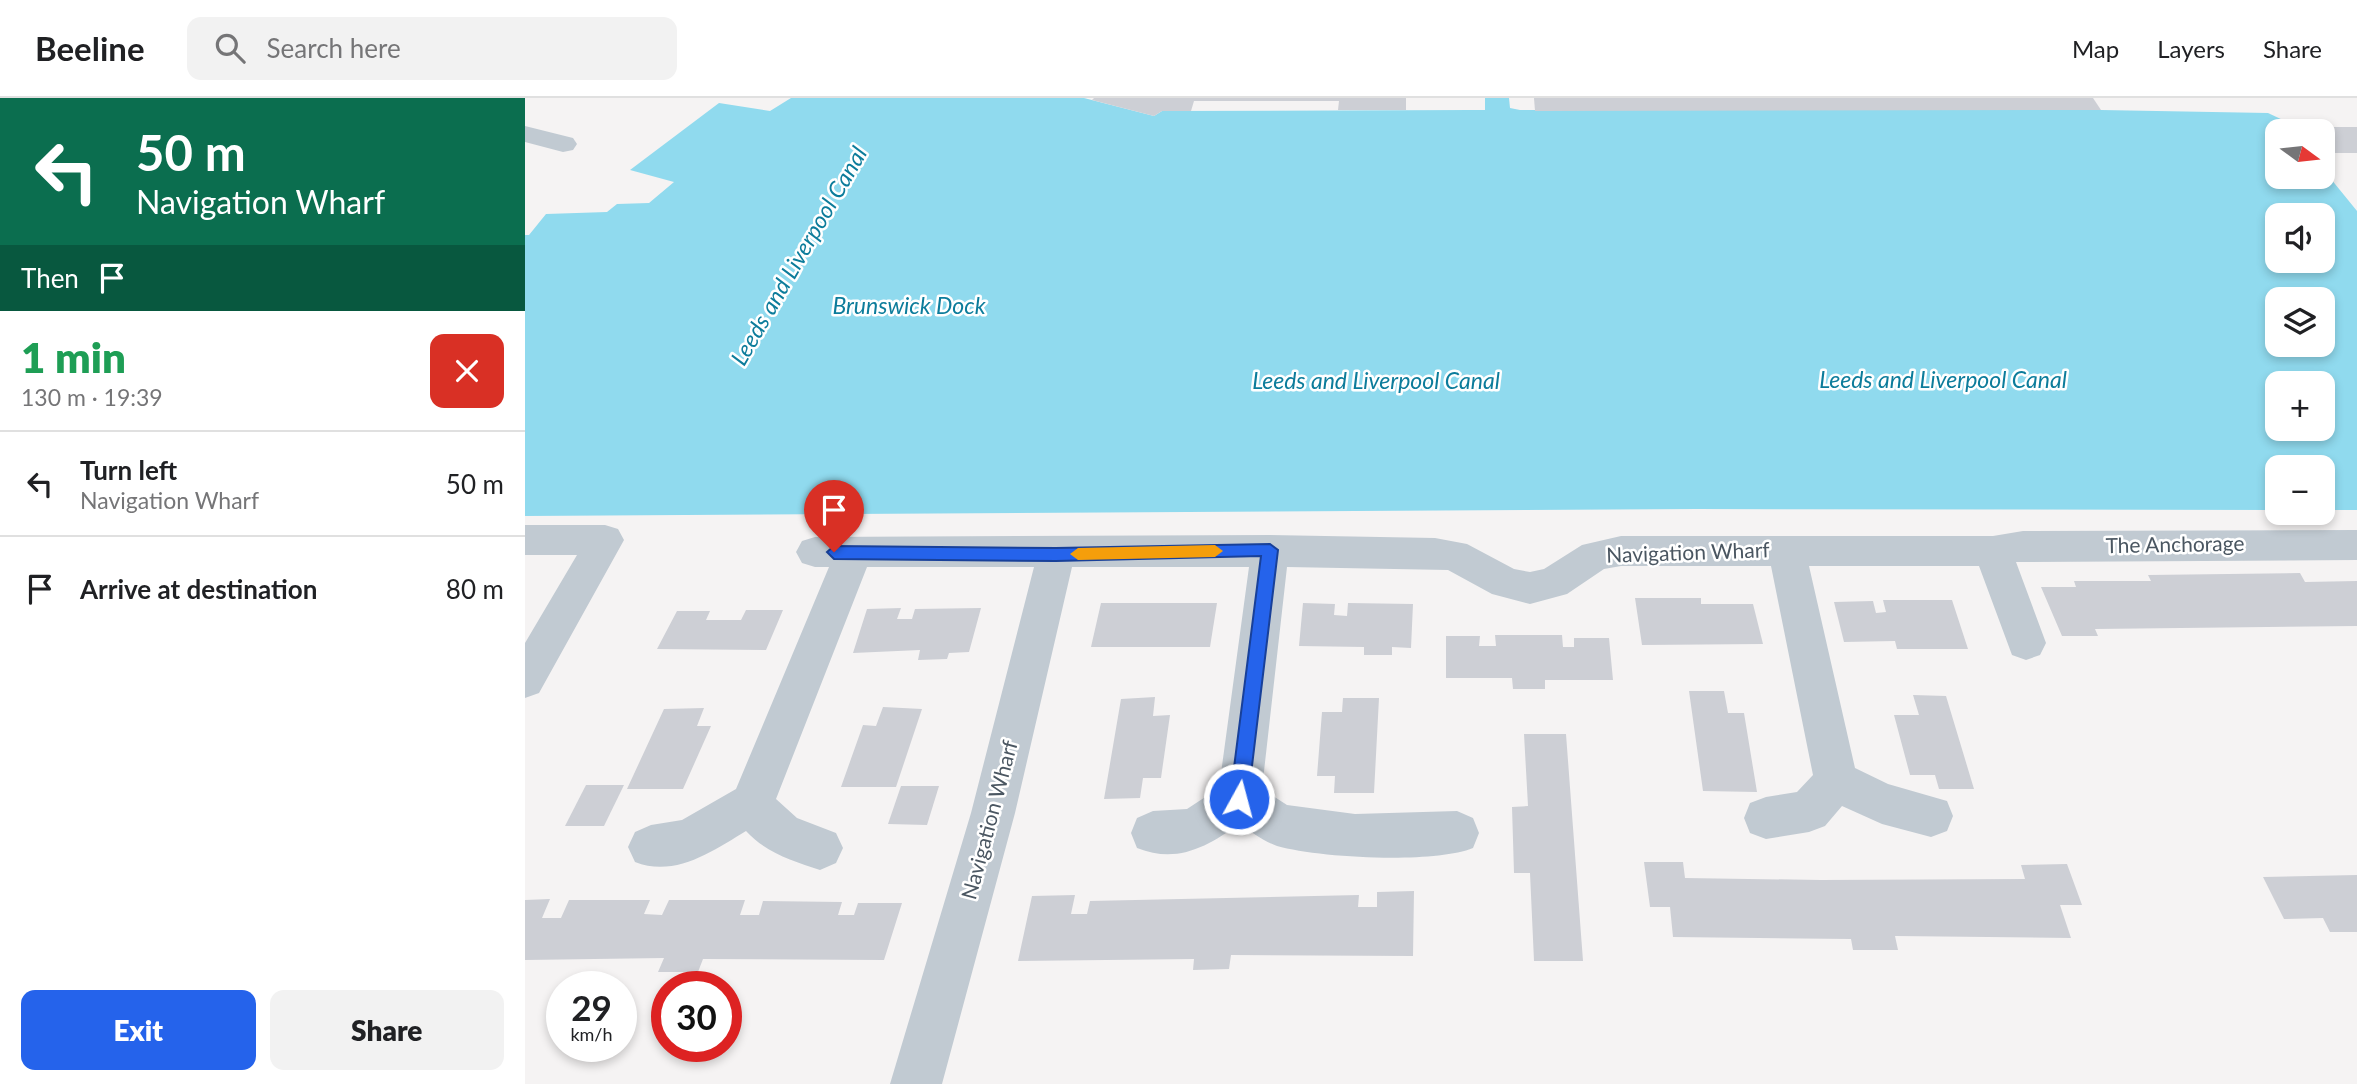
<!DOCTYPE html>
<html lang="en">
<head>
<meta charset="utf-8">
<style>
	body { margin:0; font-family:Lato,sans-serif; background:#f2f2f2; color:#202124; height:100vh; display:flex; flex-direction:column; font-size:26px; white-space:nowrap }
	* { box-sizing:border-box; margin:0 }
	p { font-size:23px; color:#757577 }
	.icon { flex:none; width:38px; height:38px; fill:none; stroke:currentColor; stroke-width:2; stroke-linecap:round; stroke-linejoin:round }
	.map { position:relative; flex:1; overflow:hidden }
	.drawer { display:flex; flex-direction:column; background:#fff; width:525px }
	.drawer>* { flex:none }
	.hud { background:#0b6e4f; color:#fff; overflow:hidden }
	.needle { width:46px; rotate:105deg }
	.fabs { position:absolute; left:1740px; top:21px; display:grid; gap:14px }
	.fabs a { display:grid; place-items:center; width:70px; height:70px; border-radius:14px; background:#fff; box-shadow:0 4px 10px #0003; font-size:35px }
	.speed { position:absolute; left:21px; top:873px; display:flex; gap:14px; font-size:35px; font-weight:700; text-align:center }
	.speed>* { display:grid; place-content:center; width:91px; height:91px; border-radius:50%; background:#fff; box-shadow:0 4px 10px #0003; line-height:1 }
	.speed small { font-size:18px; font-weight:400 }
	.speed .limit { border:10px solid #d22; background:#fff; color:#111 }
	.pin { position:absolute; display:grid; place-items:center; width:60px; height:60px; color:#fff; margin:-72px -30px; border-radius:50% 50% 50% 0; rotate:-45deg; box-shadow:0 0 7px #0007 }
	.pin .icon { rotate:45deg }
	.me { position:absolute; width:77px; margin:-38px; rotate:7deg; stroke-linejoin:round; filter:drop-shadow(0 0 5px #0008) }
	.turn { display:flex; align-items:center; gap:24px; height:147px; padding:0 21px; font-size:32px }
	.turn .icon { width:91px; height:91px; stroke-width:2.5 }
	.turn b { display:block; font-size:49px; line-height:60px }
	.then { display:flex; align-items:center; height:66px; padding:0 21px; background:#0003; gap:14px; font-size:26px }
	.round { display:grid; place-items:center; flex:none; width:74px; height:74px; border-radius:14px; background:#f2f2f2 }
	.headline { display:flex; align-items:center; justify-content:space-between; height:119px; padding:0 21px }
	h1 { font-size:42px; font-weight:800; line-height:52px; color:#1e9e55 }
	.cta { display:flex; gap:14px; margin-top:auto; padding:14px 21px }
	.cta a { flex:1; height:80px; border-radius:14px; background:#2563eb; color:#fff; font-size:28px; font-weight:800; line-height:80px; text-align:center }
	.cta a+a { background:#f2f2f2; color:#202124 }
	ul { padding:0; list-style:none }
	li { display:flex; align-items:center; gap:21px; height:105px; padding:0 21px; border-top:2px solid #e0e0e0 }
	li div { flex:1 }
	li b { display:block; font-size:26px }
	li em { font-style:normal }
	header { display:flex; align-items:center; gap:42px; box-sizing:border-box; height:98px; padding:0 35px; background:#fff; border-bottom:2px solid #e0e0e0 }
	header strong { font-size:33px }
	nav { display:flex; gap:38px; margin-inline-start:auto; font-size:24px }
	.search { width:490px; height:63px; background:#f2f2f2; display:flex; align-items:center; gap:18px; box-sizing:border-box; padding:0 24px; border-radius:14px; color:#757577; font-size:26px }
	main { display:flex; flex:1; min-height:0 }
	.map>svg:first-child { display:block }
	.water { fill:#90daee; fill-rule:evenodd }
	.building { fill:#cdcfd5 }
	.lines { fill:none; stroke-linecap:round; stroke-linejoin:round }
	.minor { fill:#c1cad2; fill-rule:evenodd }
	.route { fill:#2563eb; stroke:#184099; stroke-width:2 }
	.slow { fill:#f59e0b }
	.labels { text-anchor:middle; stroke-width:5; stroke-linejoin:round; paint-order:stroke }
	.street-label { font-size:21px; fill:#4a5661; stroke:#fff }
	.water-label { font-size:23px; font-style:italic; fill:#0c7c9b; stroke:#fff }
</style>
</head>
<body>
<header>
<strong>Beeline</strong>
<div class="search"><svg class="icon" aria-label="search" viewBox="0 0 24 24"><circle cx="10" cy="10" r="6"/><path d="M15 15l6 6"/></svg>Search here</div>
<nav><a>Map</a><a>Layers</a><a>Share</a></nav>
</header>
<main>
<section class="drawer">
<div class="hud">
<div class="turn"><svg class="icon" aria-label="left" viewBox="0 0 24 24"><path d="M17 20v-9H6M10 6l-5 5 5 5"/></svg><div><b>50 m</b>Navigation Wharf</div></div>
<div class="then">Then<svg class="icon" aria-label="arrive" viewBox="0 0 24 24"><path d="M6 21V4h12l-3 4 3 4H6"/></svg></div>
</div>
<div class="headline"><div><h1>1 min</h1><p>130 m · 19:39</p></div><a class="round" style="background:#d93025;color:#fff"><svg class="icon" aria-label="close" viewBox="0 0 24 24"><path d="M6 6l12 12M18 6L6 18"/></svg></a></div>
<ul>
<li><svg class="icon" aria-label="left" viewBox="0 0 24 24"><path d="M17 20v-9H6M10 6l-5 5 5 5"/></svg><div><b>Turn left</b><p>Navigation Wharf</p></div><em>50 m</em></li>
<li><svg class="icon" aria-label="arrive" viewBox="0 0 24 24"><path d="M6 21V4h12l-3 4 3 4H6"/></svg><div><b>Arrive at destination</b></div><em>80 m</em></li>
</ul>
<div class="cta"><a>Exit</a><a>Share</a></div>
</section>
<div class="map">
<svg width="1832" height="986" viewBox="0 0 1832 986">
	<rect width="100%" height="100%" fill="#f5f3f3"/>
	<path class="water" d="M266,0H559L629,18L637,13L946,12H960V0H984L985,10L995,12H1576L1743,15L1760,23L1768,33H1752V79H1797V70L1832,113V412H1797V369H1752V412L1172,411L0,418V137H4L21,116L82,114L92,106L124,105L149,84L105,72L194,5L245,13ZM1752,117H1797V163H1752ZM1752,201H1797V247H1752ZM1752,285H1797V331H1752Z"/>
	<g class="building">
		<path d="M569,0H881V12H813L814,3H669L666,13H637L629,18L567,2Z"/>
		<path d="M1009,0H1568L1576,12L1010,13Z"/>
		<path d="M1787,29H1832V55H1808L1797,42V33H1790Z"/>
		<path d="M1775,475L1780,484L1832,483V528L1570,531L1573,538H1537L1516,489H1551L1549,483H1626L1623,477Z"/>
		<path d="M1110,500H1176V506H1228L1238,546L1117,547Z"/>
		<path d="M1358,502H1427L1443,551H1372L1370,543L1319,544L1309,504L1348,503L1351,515L1361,514Z"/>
		<path d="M576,505H692L685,549H566Z"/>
		<path d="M778,505L810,506L809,517L822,518L823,505L888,506L886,550L867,549V557H839V549L774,548Z"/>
		<path d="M376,510L372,521H387L390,511L456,510L444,554L424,555L422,561L393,562L395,552L328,555L342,511Z"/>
		<path d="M221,512H258L241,552L132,551L152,513H185L181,522H216Z"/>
		<path d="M970,537H1037L1038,549H1049V540H1084L1088,582H1020V591H988L987,580H921V538H955L954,548H971Z"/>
		<path d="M1164,593H1199L1203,615H1219L1232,694L1178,693Z"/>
		<path d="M1388,597L1421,598L1449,691H1414L1410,677H1385L1369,617H1394Z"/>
		<path d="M630,599L628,618L645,617L636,680H618L615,700L579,701L596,601Z"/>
		<path d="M818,600H854L849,695H809L810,678H792L797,614H817Z"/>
		<path d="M358,609L397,611L371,689H316L338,627L351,628Z"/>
		<path d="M179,610L172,628H186L158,691H102L139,611Z"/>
		<path d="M999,636H1041L1058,863H1009L1005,775H989L987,709L1003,708Z"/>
		<path d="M61,687H99L79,728H40Z"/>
		<path d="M376,688H414L402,727L363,726Z"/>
		<path d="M1119,764H1158L1160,780L1296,782L1500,781L1496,767L1542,766L1557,807H1535L1546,840L1370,838L1373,852H1328L1326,841L1148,839L1145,809H1125Z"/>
		<path d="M1832,777V834H1805L1798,820L1759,821L1738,779Z"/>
		<path d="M889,793L888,858L706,857L704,871L668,872L669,861L493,863L507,798L550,797L546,816H562L565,803L834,797L833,809H852V794Z"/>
		<path d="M25,801L17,820H36L44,802H125L119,816L137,817L144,802H220L215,817H234L238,803L317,804L313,817H329L333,805H377L359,862L178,861L173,874H133L139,860L0,862V802Z"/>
	</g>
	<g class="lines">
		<g class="minor">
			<path d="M0,28L48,40L52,46L48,52L38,54L0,44Z"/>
			<path d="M0,427H80L93,431L99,442L14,595L0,600V545L52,457H0Z"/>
			<path d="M1832,432V462L1491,464L1521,545L1515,557L1501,562L1487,557L1454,468H1284L1330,670L1363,686L1422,703L1428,718L1422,733L1406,739L1357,726L1317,708L1300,728L1284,734L1241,741L1225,735L1219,720L1225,705L1241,699L1272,694L1288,677L1246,468H1096L1079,471L1042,496L1005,506L967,496L923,472L762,469L737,691L762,707L830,716L932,713L948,720L954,735L948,750C909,766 794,760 752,748C738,743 727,734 714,726C682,749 652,766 612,750L606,735L612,720L628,713L662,711L694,690L724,469H547L490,715L417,986H365L446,715L509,469H342L251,701L272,720L311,735L318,750L311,765L295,772C268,763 241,755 221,733C188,753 150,780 110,764L103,749L110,734L126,727L157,722L211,691L304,469H290L277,465L271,454L277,443L290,439L745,437L910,440L942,446L989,471L1005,474L1019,471L1057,447L1096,438H1468L1498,433Z"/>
		</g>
	</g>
	<path class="route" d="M745,446L753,452L723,701L720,707L714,710L708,707L705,701L736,458L531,463L309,461L302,454L309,448L531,450Z"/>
	<path class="slow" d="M690,447L698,453L690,459L553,462L545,456L553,450Z"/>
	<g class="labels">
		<g class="street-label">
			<text transform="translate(1650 447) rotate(-1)" y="7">The Anchorage</text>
			<text transform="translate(1163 455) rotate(-2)" y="7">Navigation Wharf</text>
			<text transform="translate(465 722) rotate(-75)" y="7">Navigation Wharf</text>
		</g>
		<g class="water-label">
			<text transform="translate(274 158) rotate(-60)" y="8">Leeds and Liverpool Canal</text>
			<text x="384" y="216">Brunswick Dock</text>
			<text x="1418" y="290">Leeds and Liverpool Canal</text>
			<text x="851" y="291">Leeds and Liverpool Canal</text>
		</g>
	</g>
</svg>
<div class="fabs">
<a><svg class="needle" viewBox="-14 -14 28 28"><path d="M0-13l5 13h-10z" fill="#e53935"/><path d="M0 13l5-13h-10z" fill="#757577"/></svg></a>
<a><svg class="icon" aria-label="sound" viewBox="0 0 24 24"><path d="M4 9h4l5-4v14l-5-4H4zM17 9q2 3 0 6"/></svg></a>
<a><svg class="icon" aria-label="layers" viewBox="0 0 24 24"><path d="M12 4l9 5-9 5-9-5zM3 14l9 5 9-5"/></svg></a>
<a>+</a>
<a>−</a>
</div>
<div class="speed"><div>29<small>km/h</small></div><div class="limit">30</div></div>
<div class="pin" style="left:309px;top:454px;background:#d93025"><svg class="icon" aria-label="arrive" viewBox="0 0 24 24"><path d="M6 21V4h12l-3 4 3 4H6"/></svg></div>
<svg class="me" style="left:714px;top:701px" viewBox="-20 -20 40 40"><circle r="17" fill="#2563eb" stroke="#fff" stroke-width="3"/><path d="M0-11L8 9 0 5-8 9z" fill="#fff"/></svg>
</div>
</main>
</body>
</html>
